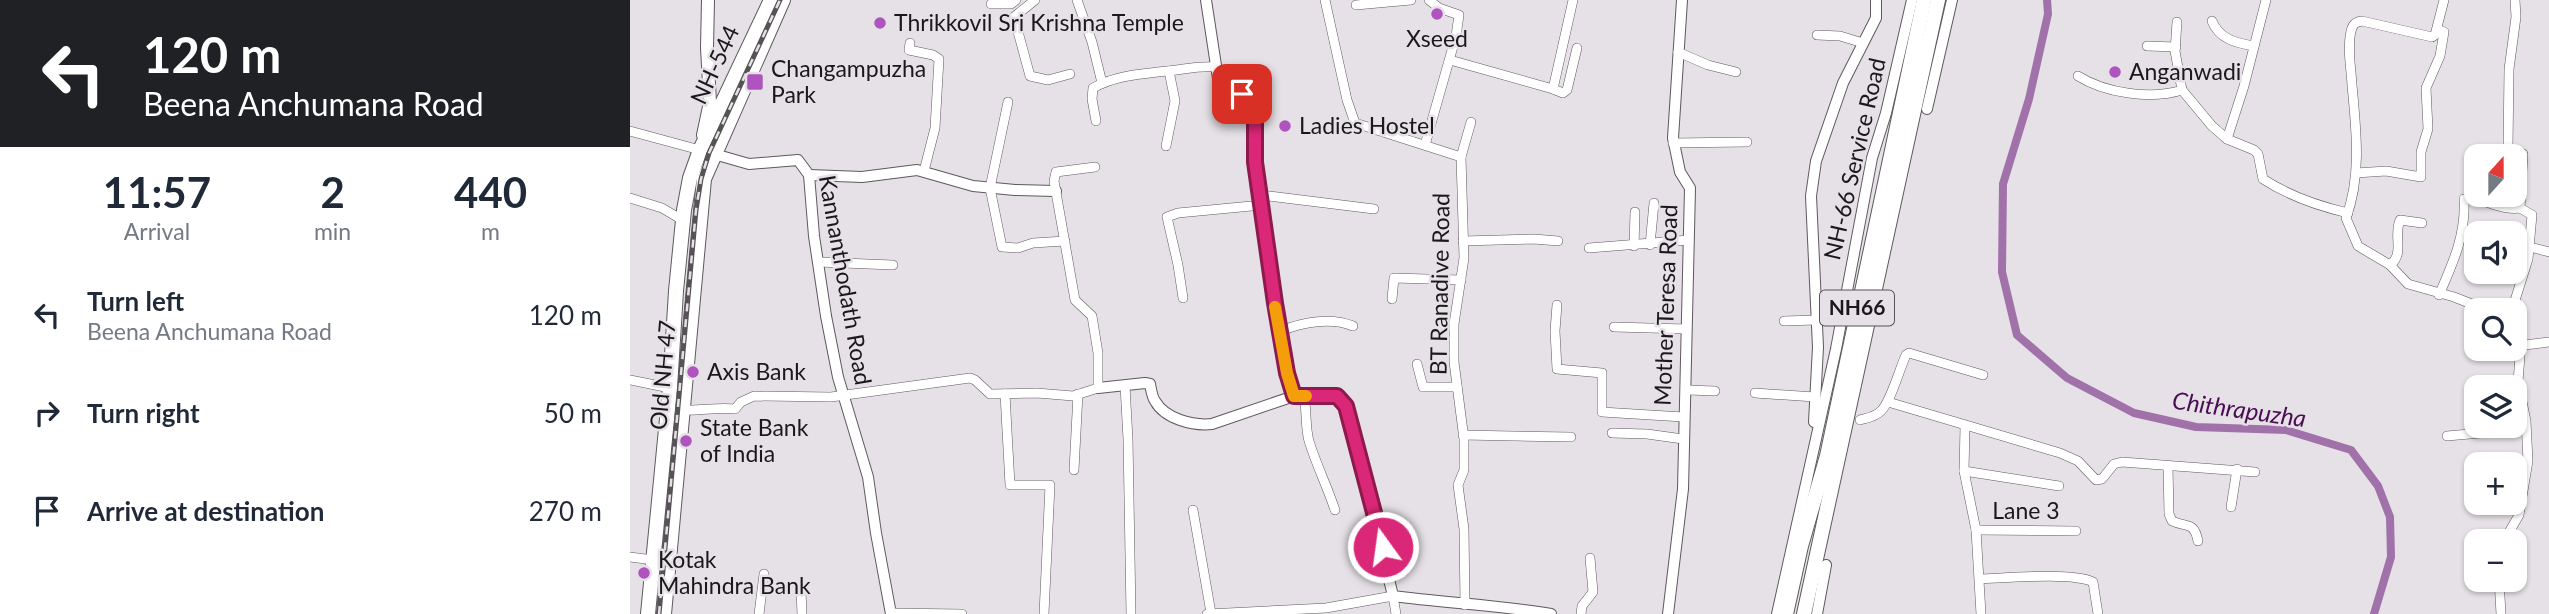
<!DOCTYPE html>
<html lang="en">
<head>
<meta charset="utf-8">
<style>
	body { margin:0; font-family:Lato,sans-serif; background:#f2f2f3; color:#1f2937; height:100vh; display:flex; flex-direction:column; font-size:26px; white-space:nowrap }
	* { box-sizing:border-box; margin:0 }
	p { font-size:23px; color:#747a83 }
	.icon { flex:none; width:38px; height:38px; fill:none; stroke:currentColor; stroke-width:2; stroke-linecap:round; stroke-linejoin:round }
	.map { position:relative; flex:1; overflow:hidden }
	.panel { display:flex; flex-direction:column; background:#fff; width:630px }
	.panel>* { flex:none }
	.banner { background:#202124; color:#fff; overflow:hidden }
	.needle { width:46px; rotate:21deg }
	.fabs { position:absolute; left:1834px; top:144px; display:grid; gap:14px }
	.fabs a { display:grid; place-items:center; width:63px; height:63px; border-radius:14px; background:#fff; box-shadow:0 2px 5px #0004; font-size:35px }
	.pin { position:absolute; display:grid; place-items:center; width:60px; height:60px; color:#fff; margin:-30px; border-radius:14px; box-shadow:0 4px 10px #0006 }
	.me { position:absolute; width:77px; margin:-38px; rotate:346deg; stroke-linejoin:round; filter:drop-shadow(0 0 5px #0008) }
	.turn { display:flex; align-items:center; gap:24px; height:147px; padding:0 28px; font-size:32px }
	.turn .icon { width:91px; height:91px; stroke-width:2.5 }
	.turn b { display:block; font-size:49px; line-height:60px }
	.eta { display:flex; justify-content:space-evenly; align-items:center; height:119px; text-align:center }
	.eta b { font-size:42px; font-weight:700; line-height:49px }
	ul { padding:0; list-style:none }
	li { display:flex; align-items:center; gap:21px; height:98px; padding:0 28px }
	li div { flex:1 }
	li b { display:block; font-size:26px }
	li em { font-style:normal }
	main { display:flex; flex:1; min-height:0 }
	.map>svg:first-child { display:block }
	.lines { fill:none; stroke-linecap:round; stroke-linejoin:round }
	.canal { stroke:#a171a9; stroke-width:8 }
	.minor-casing { stroke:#5d595d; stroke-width:10 }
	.tertiary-casing { stroke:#5d595d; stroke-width:12 }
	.secondary-casing { stroke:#5d595d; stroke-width:14 }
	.primary-casing { stroke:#5d595d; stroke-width:16 }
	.trunk-casing { stroke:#5d595d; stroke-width:16 }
	.minor { stroke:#fff; stroke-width:9 }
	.tertiary { stroke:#fff; stroke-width:10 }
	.secondary { stroke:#fff; stroke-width:12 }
	.primary { stroke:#fff; stroke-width:14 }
	.trunk { stroke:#fff; stroke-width:14 }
	.rail-casing { stroke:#565356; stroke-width:5 }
	.rail { stroke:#e5e1e6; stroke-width:2.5; stroke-dasharray:8; stroke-linecap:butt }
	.route-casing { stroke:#8e194d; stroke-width:18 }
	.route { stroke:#db2777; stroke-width:12 }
	.slow { stroke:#f59e0b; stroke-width:12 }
	.poi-dot { fill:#af53be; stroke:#e5e1e6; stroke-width:2.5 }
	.labels { text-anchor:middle; stroke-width:5; stroke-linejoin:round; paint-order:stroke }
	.shield { fill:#e5e1e6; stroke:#575457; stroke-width:2 }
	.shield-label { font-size:21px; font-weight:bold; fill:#1a181a }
	.poi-label { font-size:23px; fill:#1a181a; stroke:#e5e1e6; text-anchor:start }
	.street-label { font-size:23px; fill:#1a181a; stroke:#e5e1e6 }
	.water-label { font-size:24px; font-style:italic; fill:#4b0d54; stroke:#e5e1e6 }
</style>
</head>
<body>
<main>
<section class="panel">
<div class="banner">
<div class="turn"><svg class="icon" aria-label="left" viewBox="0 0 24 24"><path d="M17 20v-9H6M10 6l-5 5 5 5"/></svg><div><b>120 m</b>Beena Anchumana Road</div></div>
</div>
<div class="eta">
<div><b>11:57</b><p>Arrival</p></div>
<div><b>2</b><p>min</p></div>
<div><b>440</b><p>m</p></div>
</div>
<ul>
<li><svg class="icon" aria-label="left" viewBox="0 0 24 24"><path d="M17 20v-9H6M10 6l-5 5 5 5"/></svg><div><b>Turn left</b><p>Beena Anchumana Road</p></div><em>120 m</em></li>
<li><svg class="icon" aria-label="right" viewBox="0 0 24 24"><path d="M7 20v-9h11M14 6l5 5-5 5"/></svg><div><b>Turn right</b></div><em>50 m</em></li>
<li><svg class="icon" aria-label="arrive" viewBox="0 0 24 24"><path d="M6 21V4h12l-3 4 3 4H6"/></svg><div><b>Arrive at destination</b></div><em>270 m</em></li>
</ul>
</section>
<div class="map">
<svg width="1919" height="614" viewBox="0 0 1919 614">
	<rect width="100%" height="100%" fill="#e5e1e6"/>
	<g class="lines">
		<path class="canal" d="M1417,0L1418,14L1399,99L1373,184L1372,272L1387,335L1437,378L1504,413L1566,427L1656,430L1721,450L1748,486L1760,517L1761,557L1744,614"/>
		<g class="minor-casing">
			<g id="minor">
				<path d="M405,0L384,17L400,76L418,80L440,74"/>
				<path d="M447,0L462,42L472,83"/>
				<path d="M695,0L717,100L725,123L831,157L834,258L824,324V362L834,439V470L828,485L834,529L835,605"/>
				<path d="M1636,0L1614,86L1597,139L1624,150L1628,154L1633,179C1659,196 1688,206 1718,213"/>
				<path d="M1814,0L1805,35L1802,37L1732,21C1725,22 1723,24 1721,31C1717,48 1721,67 1722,85C1726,129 1732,175 1716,218L1728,246L1760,265L1778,284L1824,297L1857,310"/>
				<path d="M361,4H381L386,0"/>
				<path d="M726,5L781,0"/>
				<path d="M1582,21C1589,39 1606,43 1624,46"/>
				<path d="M1547,22L1545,51L1552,90"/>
				<path d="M1187,35L1210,36L1233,43"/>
				<path d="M280,43L279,50L303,55L309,59L305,128L294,171"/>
				<path d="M1517,46L1546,47"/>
				<path d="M1048,52L1078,65L1106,72"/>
				<path d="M820,60L923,89L943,0"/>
				<path d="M1448,76C1475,93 1521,100 1552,90L1582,126L1597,139"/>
				<path d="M923,89L933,93L937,90L947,48"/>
				<path d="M378,102L360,188L372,247L388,248L403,243L435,241"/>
				<path d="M466,121L462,99L463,88C486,75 512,74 537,71C557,69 565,66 586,67"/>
				<path d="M0,131L70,150"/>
				<path d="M1043,143L1117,142"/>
				<path d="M795,145L826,36L829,15L809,8L799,0"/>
				<path d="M536,146L545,101L539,71"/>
				<path d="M831,157L841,122"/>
				<path d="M1726,173L1756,171L1791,177V152L1798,129L1796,88L1810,56L1814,32L1807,29"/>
				<path d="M631,195L744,209"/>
				<path d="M0,198L32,208L54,221"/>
				<path d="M833,241L904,239L928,241"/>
				<path d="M1020,245L1024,203"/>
				<path d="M1004,246L1005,212"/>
				<path d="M1900,247L1919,252"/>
				<path d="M959,248L1059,240"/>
				<path d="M188,262L263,265"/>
				<path d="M1760,265C1775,254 1763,236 1770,220L1792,223"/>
				<path d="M1809,295C1823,263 1836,235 1834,199C1854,197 1870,211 1890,208"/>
				<path d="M553,298L548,265L537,217L548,213L632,205"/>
				<path d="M762,299L764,278L831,280"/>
				<path d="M927,305L925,331L927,369L972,373V412L1053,417"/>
				<path d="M1882,310L1898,259L1902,215L1890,208L1893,154L1878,148L1879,69L1886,17L1885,0"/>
				<path d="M1154,321L1186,320"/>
				<path d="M984,327L1056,329"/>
				<path d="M651,331C673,322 701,317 723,326"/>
				<path d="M1887,346L1919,342"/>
				<path d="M787,364L793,387H827"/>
				<path d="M0,380L40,388"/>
				<path d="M495,386L498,439L501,614"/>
				<path d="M1057,390L1085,391"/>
				<path d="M1125,393L1185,397"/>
				<path d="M375,394L380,485H420L414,614"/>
				<path d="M674,396C677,410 675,427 679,441C686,464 697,486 705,510"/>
				<path d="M1258,402L1430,453L1448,461L1466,480L1472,479L1484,464L1492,462L1625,472"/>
				<path d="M53,410C71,411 87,407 105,409L111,402L124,396L201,397L340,378L345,380L360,394L407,393L443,396L468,388V353L462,316L445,300L424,181L426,172L465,167"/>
				<path d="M1230,420C1237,418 1245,417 1251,411C1261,401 1269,370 1276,355L1279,353L1353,375"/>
				<path d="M982,433L1017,434L1053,439"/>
				<path d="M833,435L941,437"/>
				<path d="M1817,436L1896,429"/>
				<path d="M1538,466L1539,514L1542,521C1557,528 1564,521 1568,541"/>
				<path d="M444,470L448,394"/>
				<path d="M1334,471L1335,426"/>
				<path d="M1601,507L1607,469"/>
				<path d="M563,510L581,613"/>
				<path d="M1346,530L1446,531"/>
				<path d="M1874,541L1889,515L1898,461L1896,421L1888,382L1890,356L1885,338"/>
				<path d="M0,557L23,560"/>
				<path d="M1350,579C1377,578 1442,572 1463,582L1468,614"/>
				<path d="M1869,579L1871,614"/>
				<path d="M1869,583H1889"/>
				<path d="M171,591L172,614"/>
				<path d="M261,613L332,614"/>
				<path d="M129,614L134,574"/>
				<path d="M577,614L696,608L763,596L766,614"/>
				<path d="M951,614L952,606L963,592L960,558"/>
				<path d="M1351,614L1346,530L1334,471L1429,486"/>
			</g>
		</g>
		<g class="tertiary-casing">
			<g id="tertiary">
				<path d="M576,0L589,85L612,94L625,104V162L644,303L657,373L664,396"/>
				<path d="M1297,109L1322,0"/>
				<path d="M84,154L119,164L168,160L179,175L184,236L196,316L208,377L238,477L246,533L261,614"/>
				<path d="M179,175L232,177L287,170L343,186L385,190L426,191"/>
				<path d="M468,388L515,383L520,384C521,389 522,397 525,401C535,419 563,426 582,424L664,396H707L716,406L724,433L763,596C816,603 869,605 921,614"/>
				<path d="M1184,422L1188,347L1181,196L1186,161L1213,83L1246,18V0"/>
				<path d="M1038,614L1053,489L1060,188L1050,172L1043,138L1052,0"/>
				<path d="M1147,614L1206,349L1242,158L1256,113L1282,0"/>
				<path d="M1187,614L1196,565"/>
			</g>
		</g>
		<g class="secondary-casing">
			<path id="secondary" d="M73,135L80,102L77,48L78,0"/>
		</g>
		<g class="primary-casing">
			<g id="primary">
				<path d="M18,614L40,388L46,291L54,210L60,178L70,150L141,0"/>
				<path d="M34,614L74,179L153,0"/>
			</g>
		</g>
		<g class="trunk-casing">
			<g id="trunk">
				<path d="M1156,614L1171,546L1197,456L1294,0"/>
				<path d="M1174,614L1308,0"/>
			</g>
		</g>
		<use href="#minor" class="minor"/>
		<use href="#tertiary" class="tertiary"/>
		<use href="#secondary" class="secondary"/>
		<use href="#primary" class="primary"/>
		<use href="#trunk" class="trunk"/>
		<g class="rail-casing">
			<path id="rail" d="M29,614L66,210L71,179L79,153L150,0"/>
		</g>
		<use href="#rail" class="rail"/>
	</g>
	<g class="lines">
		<g class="route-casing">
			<path id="route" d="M612,94L625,104V162L645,303L657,373L664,396H707L716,406L753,547"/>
		</g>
		<use href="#route" class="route"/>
		<path class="slow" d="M645,307L657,373L664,396H676"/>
	</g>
	<g class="poi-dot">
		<circle cx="807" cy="14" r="7"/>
		<circle cx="250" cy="23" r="7"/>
		<circle cx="1485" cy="72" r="7"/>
		<rect x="116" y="73" width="18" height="18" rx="3.5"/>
		<circle cx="655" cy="126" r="7"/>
		<circle cx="63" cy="372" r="7"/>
		<circle cx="56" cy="441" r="7"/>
		<circle cx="14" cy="573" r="7"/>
	</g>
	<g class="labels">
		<rect class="shield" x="1190" y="290.5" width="74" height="35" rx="5"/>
		<g class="shield-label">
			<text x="1227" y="315">NH66</text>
		</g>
		<g class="poi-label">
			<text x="264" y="31">Thrikkovil Sri Krishna Temple</text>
			<text x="807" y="47" text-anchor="middle">Xseed</text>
			<text x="141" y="77">Changampuzha<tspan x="141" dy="26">Park</tspan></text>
			<text x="1499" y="80">Anganwadi</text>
			<text x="669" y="134">Ladies Hostel</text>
			<text x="77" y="380">Axis Bank</text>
			<text x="70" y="436">State Bank<tspan x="70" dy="26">of India</tspan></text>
			<text x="28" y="568">Kotak<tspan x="28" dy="26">Mahindra Bank</tspan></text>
		</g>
		<g class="street-label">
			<text transform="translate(85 65) rotate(-65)" y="8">NH-544</text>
			<text transform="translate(1225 159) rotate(-77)" y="8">NH-66 Service Road</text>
			<text transform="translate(215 280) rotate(80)" y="8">Kannanthodath Road</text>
			<text transform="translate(810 284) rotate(-89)" y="8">BT Ranadive Road</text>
			<text transform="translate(1036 305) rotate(-88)" y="8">Mother Teresa Road</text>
			<text transform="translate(33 375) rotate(-85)" y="8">Old NH 47</text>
			<text x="1396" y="519">Lane 3</text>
		</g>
		<g class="water-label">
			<text transform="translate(1609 410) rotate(8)" y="8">Chithrapuzha</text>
		</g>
	</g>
</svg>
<div class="fabs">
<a><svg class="needle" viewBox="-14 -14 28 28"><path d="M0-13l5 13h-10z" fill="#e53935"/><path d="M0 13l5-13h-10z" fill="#747a83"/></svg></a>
<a><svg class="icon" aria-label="sound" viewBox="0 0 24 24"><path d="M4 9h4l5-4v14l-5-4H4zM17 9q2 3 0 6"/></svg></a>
<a><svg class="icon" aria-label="search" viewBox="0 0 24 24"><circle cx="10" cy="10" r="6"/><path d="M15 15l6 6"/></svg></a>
<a><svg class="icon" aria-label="layers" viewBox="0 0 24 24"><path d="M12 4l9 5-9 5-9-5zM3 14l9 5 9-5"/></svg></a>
<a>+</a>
<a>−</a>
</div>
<div class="pin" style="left:612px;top:94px;background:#d93025"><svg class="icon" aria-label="arrive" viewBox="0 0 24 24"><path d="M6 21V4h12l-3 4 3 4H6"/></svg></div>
<svg class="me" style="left:753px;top:547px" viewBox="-20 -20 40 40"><circle r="17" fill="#db2777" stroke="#fff" stroke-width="3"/><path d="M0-11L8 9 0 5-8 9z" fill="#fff"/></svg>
</div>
</main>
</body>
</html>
